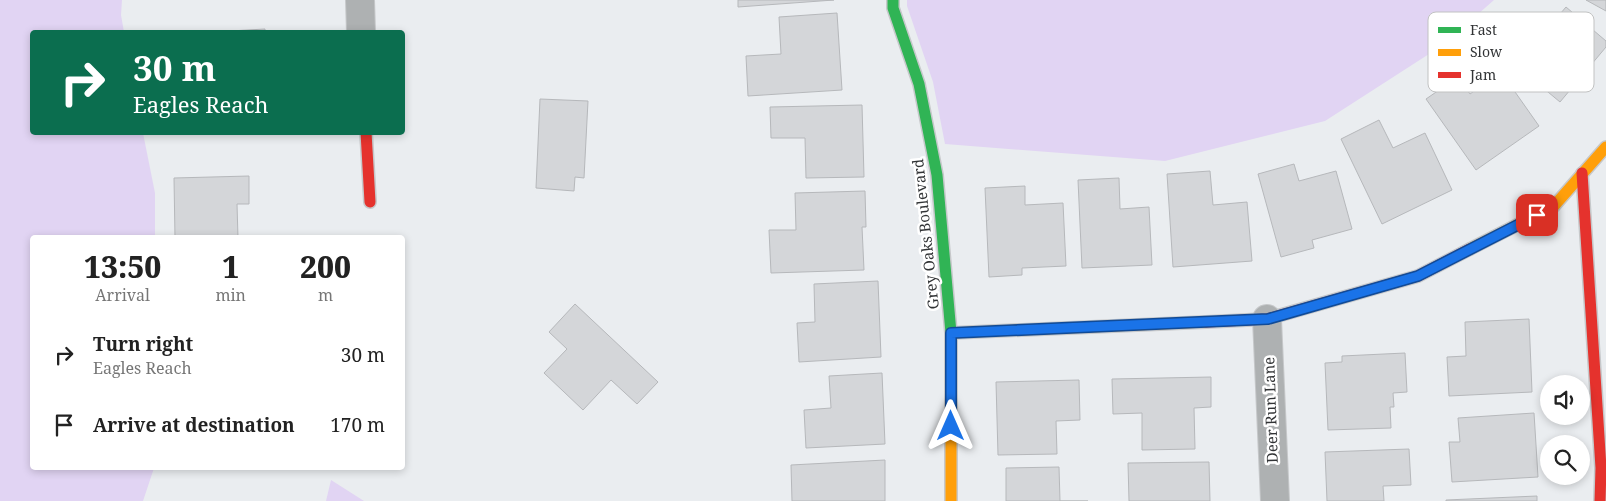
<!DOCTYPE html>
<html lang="en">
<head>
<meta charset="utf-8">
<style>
	body { margin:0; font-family:"Noto Serif",serif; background:#f6f6f6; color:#222; height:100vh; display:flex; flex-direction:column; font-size:19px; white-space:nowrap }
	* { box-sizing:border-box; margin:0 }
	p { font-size:16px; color:#767676 }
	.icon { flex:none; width:28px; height:28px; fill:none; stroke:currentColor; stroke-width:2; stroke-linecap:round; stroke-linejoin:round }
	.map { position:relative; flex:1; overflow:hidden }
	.details { position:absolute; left:30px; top:235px; width:375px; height:235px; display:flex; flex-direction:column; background:#fff; border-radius:5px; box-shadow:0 2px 8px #0003 }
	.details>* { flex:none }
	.hud { position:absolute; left:30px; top:30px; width:375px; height:105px; border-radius:5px; box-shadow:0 2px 8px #0003; background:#0b6e4f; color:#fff; overflow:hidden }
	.tools { position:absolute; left:1540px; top:375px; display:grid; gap:10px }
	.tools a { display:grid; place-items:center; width:50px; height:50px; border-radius:50%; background:#fff; box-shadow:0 2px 8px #0003; font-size:25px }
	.pin { position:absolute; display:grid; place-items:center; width:42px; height:42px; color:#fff; margin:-21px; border-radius:10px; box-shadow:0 2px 8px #0006 }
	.me { position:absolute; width:55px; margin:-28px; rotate:0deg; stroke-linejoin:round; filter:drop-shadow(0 0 4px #0008) }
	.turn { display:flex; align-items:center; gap:18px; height:105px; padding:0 20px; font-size:22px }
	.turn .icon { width:65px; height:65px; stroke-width:2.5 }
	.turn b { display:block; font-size:35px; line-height:42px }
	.eta { display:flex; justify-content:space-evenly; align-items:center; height:85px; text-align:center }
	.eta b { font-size:30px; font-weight:800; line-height:35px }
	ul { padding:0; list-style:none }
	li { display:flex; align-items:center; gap:15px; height:70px; padding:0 20px }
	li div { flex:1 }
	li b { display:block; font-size:19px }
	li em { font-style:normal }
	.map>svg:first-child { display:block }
	.green { fill:#e1d4f3 }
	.building { fill:#d4d6d9; stroke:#b6b8bb }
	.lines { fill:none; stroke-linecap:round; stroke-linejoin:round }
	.street-casing { stroke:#c6c8ca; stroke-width:30 }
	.fast-casing { stroke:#c6c8ca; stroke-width:14 }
	.slow-casing { stroke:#c6c8ca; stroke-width:14 }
	.jam-casing { stroke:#c6c8ca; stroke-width:14 }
	.street { stroke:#aeb1b2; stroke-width:28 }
	.fast { stroke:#30b455; stroke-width:11 }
	.slow { stroke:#ff9f0a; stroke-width:11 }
	.jam { stroke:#e5322d; stroke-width:11 }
	.route-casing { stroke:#114b97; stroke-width:12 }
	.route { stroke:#1a73e8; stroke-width:9 }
	.labels { text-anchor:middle; stroke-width:5; stroke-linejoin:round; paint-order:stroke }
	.street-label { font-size:15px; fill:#313335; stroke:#fff }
	.key { fill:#fff; stroke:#c1c2c2; stroke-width:1 }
	.key-label { font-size:14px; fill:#313335 }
</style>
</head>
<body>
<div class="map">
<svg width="1606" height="501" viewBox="0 0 1606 501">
	<rect width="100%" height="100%" fill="#eaedf0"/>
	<g class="green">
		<path d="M0,0H122L121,15L124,32H32V132L143,133L155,193V237L32,238V468H154L143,501H0Z"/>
		<path d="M907,0H1494L1443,45L1325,121L1165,161L945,144L933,82L907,6Z"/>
		<path d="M331,480L364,501H326Z"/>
	</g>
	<g class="building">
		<path d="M738,0H834L738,7Z"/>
		<path d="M1586,0H1606V11Z"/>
		<path d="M1566,7L1606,41V47L1560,102L1501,53L1509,43L1499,35L1517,14L1542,35Z"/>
		<path d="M837,13L842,90L748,96L746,56L781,54L779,17Z"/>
		<path d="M265,29V32H213Z"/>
		<path d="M1501,72L1539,126L1476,170L1426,99L1458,77L1470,94Z"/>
		<path d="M540,99L588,101L584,178L575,177L574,191L536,188Z"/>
		<path d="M862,105L864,177L806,178L805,138H771L770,107Z"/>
		<path d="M1379,120L1393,148L1425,133L1452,190L1382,224L1341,139Z"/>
		<path d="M1294,164L1299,181L1336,171L1352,229L1312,240L1314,248L1281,257L1258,174Z"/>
		<path d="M1210,171L1213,205L1247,202L1252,261L1173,267L1167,174Z"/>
		<path d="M249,176V204H237L238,238H175L174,178Z"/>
		<path d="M1119,178L1120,209L1149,207L1152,265L1082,268L1078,180Z"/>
		<path d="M1025,186V205L1063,203L1066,266L1022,268V275L989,277L985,188Z"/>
		<path d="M865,191L866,227H862L864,270L771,273L769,230H796L795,193Z"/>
		<path d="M878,281L881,357L799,362L797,323L815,322L814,284Z"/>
		<path d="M575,304L658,382L637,404L611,380L583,410L544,373L567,349L549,332Z"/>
		<path d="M1529,319L1532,392L1449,396L1447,357L1466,356L1465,322Z"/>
		<path d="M1405,353L1407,392L1393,393L1394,407H1390L1391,428L1328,430L1325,363L1342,362V356Z"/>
		<path d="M882,373L885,444L806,448L804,410L831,408L829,376Z"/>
		<path d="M1211,377V407L1194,408L1195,449L1142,450V413L1113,414L1112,379Z"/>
		<path d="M1079,380L1080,420L1056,421L1057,454L998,455L996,382Z"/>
		<path d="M1534,413L1538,477L1452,482L1449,442H1460L1458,418Z"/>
		<path d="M1409,449L1411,485L1383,486L1384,501H1327L1325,452Z"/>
		<path d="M885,460V501H792L791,465Z"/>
		<path d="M1209,462L1210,501H1129L1128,463Z"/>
		<path d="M1059,467L1060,501H1088H1006V468Z"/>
		<path d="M1537,496V501H1446V500Z"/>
	</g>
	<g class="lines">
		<g class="street-casing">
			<g id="street">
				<path d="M360,0L361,32"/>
				<path d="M1267,319L1275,501"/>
			</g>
		</g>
		<g class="fast-casing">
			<path id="fast" d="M893,0V8L919,84L937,175L951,333V368"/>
		</g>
		<g class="slow-casing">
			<g id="slow">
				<path d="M1470,249L1554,206L1606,147"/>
				<path d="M951,333L1206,322"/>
				<path d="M951,368V501"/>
			</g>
		</g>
		<g class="jam-casing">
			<g id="jam">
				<path d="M366,132L370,202"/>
				<path d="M1582,173L1601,468L1600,501"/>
				<path d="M1206,322L1267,319L1418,276L1470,249"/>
			</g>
		</g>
		<use href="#street" class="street"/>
		<use href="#fast" class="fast"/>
		<use href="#slow" class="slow"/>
		<use href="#jam" class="jam"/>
	</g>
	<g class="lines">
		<g class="route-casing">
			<path id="route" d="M951,426V333L1268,319L1418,276L1537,215"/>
		</g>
		<use href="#route" class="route"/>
	</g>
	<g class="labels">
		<g class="street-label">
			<text transform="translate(926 234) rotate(-96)" y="5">Grey Oaks Boulevard</text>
			<text transform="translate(1271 410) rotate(-92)" y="5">Deer Run Lane</text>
		</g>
	</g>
	<rect x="1428" y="12" width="166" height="80" rx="8" class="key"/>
	<rect x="1438" y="27" width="23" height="6" fill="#30b455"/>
	<rect x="1438" y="49" width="23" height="7" fill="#ff9f0a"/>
	<rect x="1438" y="72" width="23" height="6" fill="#e5322d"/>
	<g class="key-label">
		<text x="1470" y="35">Fast</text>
		<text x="1470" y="57">Slow</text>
		<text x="1470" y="80">Jam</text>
	</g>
</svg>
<div class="tools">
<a><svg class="icon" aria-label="sound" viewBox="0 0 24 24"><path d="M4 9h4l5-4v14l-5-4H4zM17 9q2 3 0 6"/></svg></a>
<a><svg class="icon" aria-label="search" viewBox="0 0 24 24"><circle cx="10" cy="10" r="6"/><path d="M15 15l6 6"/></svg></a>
</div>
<div class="pin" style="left:1537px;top:215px;background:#d93025"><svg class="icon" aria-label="arrive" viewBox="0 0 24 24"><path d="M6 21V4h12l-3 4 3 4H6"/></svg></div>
<svg class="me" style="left:951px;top:426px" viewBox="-20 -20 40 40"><path d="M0-17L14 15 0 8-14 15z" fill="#1a73e8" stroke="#fff" stroke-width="4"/></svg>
<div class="hud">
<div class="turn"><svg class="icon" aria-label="right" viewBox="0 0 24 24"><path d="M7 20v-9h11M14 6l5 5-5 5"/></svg><div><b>30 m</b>Eagles Reach</div></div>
</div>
<section class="details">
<div class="eta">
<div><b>13:50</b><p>Arrival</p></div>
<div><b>1</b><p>min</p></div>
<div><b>200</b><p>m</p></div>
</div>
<ul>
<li><svg class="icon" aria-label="right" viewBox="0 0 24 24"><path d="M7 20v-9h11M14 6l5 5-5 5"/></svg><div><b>Turn right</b><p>Eagles Reach</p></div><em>30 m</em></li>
<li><svg class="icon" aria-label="arrive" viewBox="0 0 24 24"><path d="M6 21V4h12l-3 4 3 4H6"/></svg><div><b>Arrive at destination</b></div><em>170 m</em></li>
</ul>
</section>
</div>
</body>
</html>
